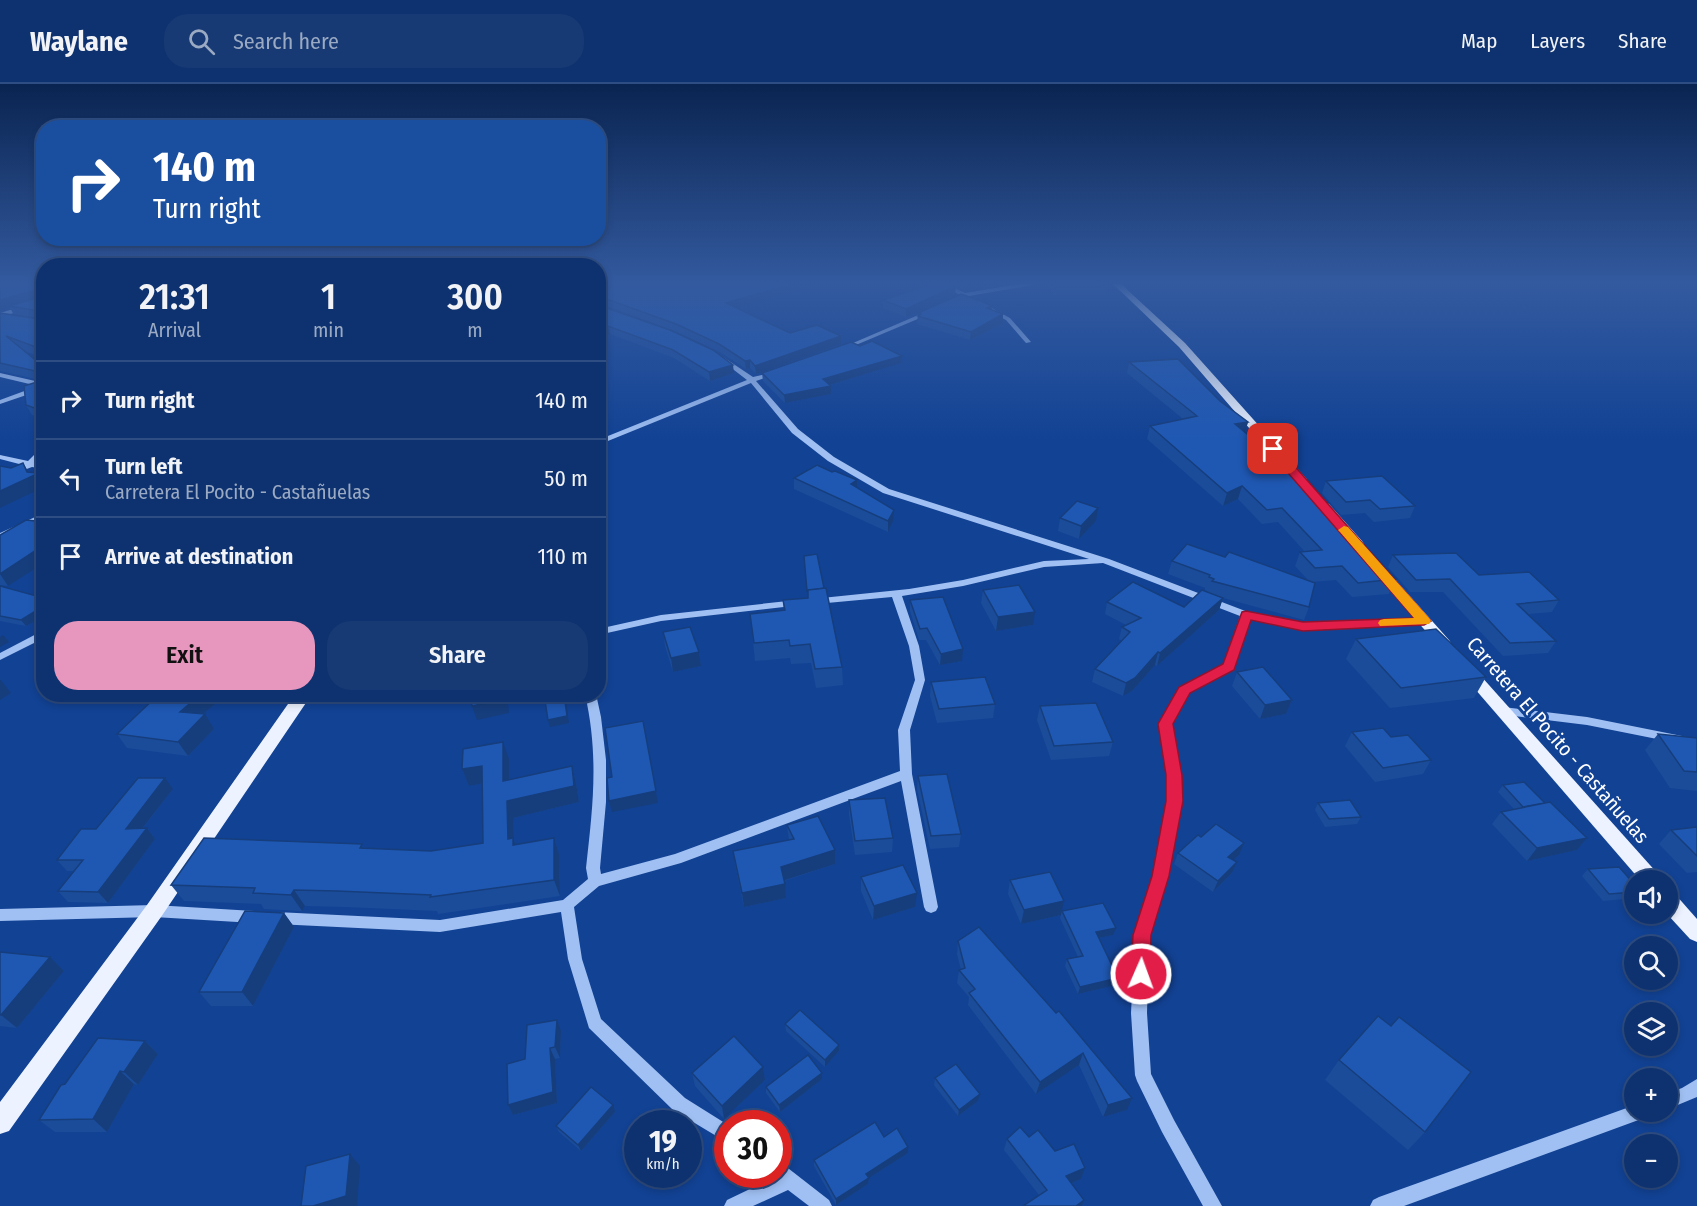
<!DOCTYPE html>
<html lang="en">
<head>
<meta charset="utf-8">
<style>
	body { margin:0; font-family:"Fira Sans Condensed",sans-serif; background:#173a74; color:#f1f3f6; height:100vh; display:flex; flex-direction:column; font-size:22px; white-space:nowrap }
	* { box-sizing:border-box; margin:0 }
	p { font-size:20px; color:#9baac3 }
	.icon { flex:none; width:33px; height:33px; fill:none; stroke:currentColor; stroke-width:2; stroke-linecap:round; stroke-linejoin:round }
	.map { position:relative; flex:1; overflow:hidden }
	.details { position:absolute; left:36px; top:174px; width:570px; height:444px; display:flex; flex-direction:column; background:#0e326f; border-radius:24px; box-shadow:0 3px 9px #0003,0 0 0 2px #2e4d82 }
	.details>* { flex:none }
	.guide { position:absolute; left:36px; top:36px; width:570px; height:126px; border-radius:24px; box-shadow:0 3px 9px #0003,0 0 0 2px #2e4d82; background:#1a4fa0; color:#fff; overflow:hidden }
	.fabs { position:absolute; left:1624px; top:786px; display:grid; gap:12px }
	.fabs a { display:grid; place-items:center; width:54px; height:54px; border-radius:50%; background:#0e326f; box-shadow:0 3px 9px #0003,0 0 0 2px #2e4d82; font-size:30px }
	.speed { position:absolute; left:624px; top:1026px; display:flex; gap:12px; font-size:30px; font-weight:700; text-align:center }
	.speed>* { display:grid; place-content:center; width:78px; height:78px; border-radius:50%; background:#0e326f; box-shadow:0 3px 9px #0003,0 0 0 2px #2e4d82; line-height:1 }
	.speed small { font-size:15px; font-weight:400 }
	.speed .limit { border:9px solid #d22; background:#fff; color:#111 }
	.pin { position:absolute; display:grid; place-items:center; width:51px; height:51px; color:#fff; margin:-26px; border-radius:12px; box-shadow:0 3px 9px #0006 }
	.me { position:absolute; width:66px; margin:-33px; rotate:2deg; stroke-linejoin:round; filter:drop-shadow(0 0 4px #0008) }
	.turn { display:flex; align-items:center; gap:21px; height:126px; padding:0 18px; font-size:27px }
	.turn .icon { width:78px; height:78px; stroke-width:2.5 }
	.turn b { display:block; font-size:42px; line-height:51px }
	.eta { display:flex; justify-content:space-evenly; align-items:center; height:102px; text-align:center }
	.eta b { font-size:36px; font-weight:600; line-height:42px }
	.primary-button { display:flex; gap:12px; margin-top:auto; padding:12px 18px }
	.primary-button a { flex:1; height:69px; border-radius:24px; background:#e797bd; color:#111; font-size:24px; font-weight:600; line-height:69px; text-align:center }
	.primary-button a+a { background:#173a74; color:#f1f3f6 }
	ul { padding:0; list-style:none }
	li { display:flex; align-items:center; gap:18px; height:78px; padding:0 18px; border-top:2px solid #2e4d82 }
	li div { flex:1 }
	li b { display:block; font-size:22px }
	li em { font-style:normal }
	header { display:flex; align-items:center; gap:36px; box-sizing:border-box; height:84px; padding:0 30px; background:#0e326f; border-bottom:2px solid #2e4d82 }
	header strong { font-size:28px }
	nav { display:flex; gap:33px; margin-inline-start:auto; font-size:21px }
	.search { width:420px; height:54px; background:#173a74; display:flex; align-items:center; gap:15px; box-sizing:border-box; padding:0 21px; border-radius:24px; color:#9baac3; font-size:22px }
	.map>svg:first-child { display:block }
	.lines { fill:none; stroke-linecap:round; stroke-linejoin:round }
	.minor { fill:#a0c0f3; fill-rule:evenodd }
	.major { fill:#ecf2ff; fill-rule:evenodd }
	.wall { fill:#1b4c9a }
	.shaded-wall { fill:#163e7d }
	.building { fill:#1f58b3; stroke:#163e7d; stroke-width:1.5 }
	.route { fill:#e11d48; stroke:#92132f; stroke-width:1.5 }
	.slow { fill:#f59e0b }
	.labels { text-anchor:middle; stroke-width:6; stroke-linejoin:round; paint-order:stroke }
	.street-label { font-size:20px; fill:#fff; stroke:#124294 }
</style>
</head>
<body>
<header>
<strong>Waylane</strong>
<div class="search"><svg class="icon" aria-label="search" viewBox="0 0 24 24"><circle cx="10" cy="10" r="6"/><path d="M15 15l6 6"/></svg>Search here</div>
<nav><a>Map</a><a>Layers</a><a>Share</a></nav>
</header>
<div class="map">
<svg width="1697" height="1122" viewBox="0 0 1697 1122">
	<rect width="100%" height="100%" fill="#124294"/>
	<g class="lines">
		<g class="minor">
			<path d="M938,199H944L965,209L1026,199H1036L1033,201L969,212L1010,234L1031,258L1026,259L1006,236L964,214L950,218V216L960,211Z"/>
			<path d="M44,216V220L0,233V229Z"/>
			<path d="M930,226L932,227V229L844,266L839,265Z"/>
			<path d="M723,273L753,293L779,287V289L756,297L798,345L834,373L889,405L1109,475L1248,528L1303,539L1424,534L1429,537L1424,540L1303,545L1250,535L1233,585L1188,608L1172,640L1180,691V717L1168,792L1149,851L1147,929L1151,990L1174,1036L1222,1122H1203L1162,1048L1137,997L1135,991L1131,929L1135,851L1154,792L1168,717V691L1160,640L1180,603L1224,580L1240,532L1103,479L1044,483L963,502L902,512L919,562L925,596L910,646L912,690L938,823L936,827L931,829L926,827L924,823L901,697L681,779L599,802L574,823L582,875L601,935L685,1014L728,1041V1059L673,1026L589,944L568,875L561,828L440,848L276,840L271,838L269,834L271,830L276,828L440,836L563,816L588,795L586,784C593,722 599,672 585,610H596L601,633L606,676V718L600,784L601,790L675,770L900,687L898,646L915,596L909,562L892,513L816,520L811,517L812,515L909,505L963,496L1044,477L1089,475L883,409L828,377L792,349L751,299L598,361V356L747,296L721,276V274Z"/>
			<path d="M0,289L44,299V305L0,320V316L38,302L0,293Z"/>
			<path d="M41,364H44V371L36,379L44,380V385L32,383L0,395V390L23,381L0,375V371L28,377Z"/>
			<path d="M44,429V436L0,455V449Z"/>
			<path d="M797,516L801,517L802,519L801,521L661,537L598,551V545L661,531Z"/>
			<path d="M44,546V554L0,576V569Z"/>
			<path d="M1503,623L1587,633L1697,655V663L1587,641L1499,630L1497,627L1499,624Z"/>
			<path d="M154,821L254,827L259,829L261,833L259,837L254,839L154,833L0,837V825Z"/>
			<path d="M1697,995V1013L1668,1025V1009L1682,1004Z"/>
			<path d="M1635,1021V1028H1646L1644,1034L1404,1122H1370L1373,1116L1379,1113Z"/>
			<path d="M778,1078L784,1081L829,1116L832,1122H809L788,1106L753,1122H724L727,1116L773,1094L771,1090H778Z"/>
		</g>
		<g class="major">
			<path d="M1112,199H1120L1185,259L1362,457L1364,460L1362,463H1352L1179,263Z"/>
			<path d="M1380,483L1385,484L1449,556L1451,559L1449,562H1439L1375,490L1373,487Z"/>
			<path d="M1467,581L1472,582L1658,790L1660,796H1640L1462,590L1459,586Z"/>
			<path d="M295,610H312L161,833L9,1047L0,1050V1018L147,821Z"/>
			<path d="M1668,808L1675,810L1697,835V858L1690,855L1667,830Z"/>
		</g>
	</g>
	<g class="wall">
		<path d="M44,199V274L22,266L44,283L43,335L32,331L26,321L40,296L0,287V229L14,231L10,224L0,227Z"/>
		<path d="M615,199H815V200L736,224L790,249L841,260L756,290L750,284L746,285L720,268L677,248L599,219L598,211Z"/>
		<path d="M952,199H1017L965,207L952,200Z"/>
		<path d="M1047,199H1099L1106,203L1105,211H1054Z"/>
		<path d="M955,211L906,233L883,224V216Z"/>
		<path d="M598,221L734,289L710,297L674,274L610,250L598,261Z"/>
		<path d="M992,222V226L1003,230V239L970,256L917,240L918,229Z"/>
		<path d="M860,262L901,279L830,301L831,310L785,319L763,297L762,289Z"/>
		<path d="M1129,278L1220,317L1248,338L1245,348L1328,419L1325,427L1396,495L1389,510L1352,513L1336,496L1312,498L1309,523L1304,536L1223,514L1219,526L1157,582L1155,581L1132,607L1123,612L1092,598L1095,585L1122,557L1119,555L1122,543L1126,541L1105,530L1107,518L1184,523L1208,508L1205,506V504L1168,490L1172,477L1225,473L1308,496L1295,482L1300,468H1305L1278,438L1262,440L1238,415L1223,422L1147,355L1150,342L1183,335L1127,289Z"/>
		<path d="M794,394L857,404L893,437L888,448L794,405Z"/>
		<path d="M1326,397L1415,422L1410,434L1374,438L1365,429L1341,431L1322,409Z"/>
		<path d="M1060,434L1096,437L1079,455L1058,447Z"/>
		<path d="M0,451L8,502L0,501Z"/>
		<path d="M1393,471L1479,491L1559,516L1552,528L1529,530L1556,557L1548,569L1503,572L1443,508H1410L1388,483Z"/>
		<path d="M804,472L824,504L842,583L843,601L816,604L811,579L791,580L790,574L755,577L750,530L784,527L783,516L808,514Z"/>
		<path d="M0,502L44,514V532L26,542L0,537Z"/>
		<path d="M983,506L1033,541L996,547L981,519Z"/>
		<path d="M910,516L962,577L940,581L926,556H919L910,527Z"/>
		<path d="M663,548L699,568L701,582L673,588L665,562Z"/>
		<path d="M1356,555L1486,593L1474,614L1390,624L1346,575Z"/>
		<path d="M1237,588L1292,616L1286,630L1260,635L1232,602Z"/>
		<path d="M931,598L995,620L993,634L937,639L930,612Z"/>
		<path d="M142,610H220L222,614L203,630L214,645L188,672L127,664L117,650L154,615L143,612Z"/>
		<path d="M1040,622L1113,658L1109,672L1051,676L1037,636Z"/>
		<path d="M1352,648L1391,653L1431,676L1423,690L1375,698L1345,662Z"/>
		<path d="M1658,650L1697,654V707L1670,704L1645,666Z"/>
		<path d="M509,675V696L572,682L576,699L579,718L513,734L514,756L516,761L554,754L559,770L560,812L438,830L437,827L346,823L305,822L302,827L264,825L261,820L184,817L171,801L364,764L431,767L483,759V699L469,702L462,685Z"/>
		<path d="M918,692L961,750L959,763L930,765L917,705Z"/>
		<path d="M1503,701L1545,719L1587,754L1577,766L1527,777L1492,740L1501,728L1514,725L1498,708Z"/>
		<path d="M173,705L143,744H147L155,755L108,819L68,818L58,807L74,787H67L57,776L96,745Z"/>
		<path d="M849,716L893,754L892,768L855,771L849,731Z"/>
		<path d="M1318,719L1361,733L1357,740L1325,743L1315,726Z"/>
		<path d="M787,741L835,780L784,797L786,814L744,823L735,781L733,767L789,756Z"/>
		<path d="M1697,743V788L1687,789L1659,760L1671,746Z"/>
		<path d="M1178,769L1239,771L1233,776L1237,778L1232,789L1213,808L1174,780Z"/>
		<path d="M1588,785L1635,801V814L1603,817L1582,792Z"/>
		<path d="M861,793L915,823L873,836L861,807Z"/>
		<path d="M1010,796L1062,827L1113,851L1099,854L1116,901L1078,910L1065,882L1067,875L1078,873L1060,834L1061,831L1021,840L1008,810Z"/>
		<path d="M284,829L294,843L253,922H211L199,908Z"/>
		<path d="M958,857L1056,929L1127,1026L1103,1033L1079,981L1036,1010L968,921L969,913L957,899L959,886H961L957,870Z"/>
		<path d="M0,868L64,887L17,944L0,942Z"/>
		<path d="M785,940L839,961V967L825,983L786,947Z"/>
		<path d="M561,947L560,974L555,975L557,1019L513,1031L508,1021L525,975Z"/>
		<path d="M145,957L158,970L138,1001L134,1000L107,1048H55L39,1036L65,1000Z"/>
		<path d="M1339,976L1425,1048L1408,1066L1325,996Z"/>
		<path d="M763,983L765,996L724,1035L695,1002L692,989Z"/>
		<path d="M822,989V995L780,1028L766,1009V1003Z"/>
		<path d="M935,994L978,1017L958,1032L934,1001Z"/>
		<path d="M615,1028L581,1067L559,1048L556,1042Z"/>
		<path d="M884,1053L908,1069L869,1094L868,1100L836,1121L814,1082V1076Z"/>
		<path d="M1029,1053L1085,1084L1081,1095L1072,1099L1084,1116L1082,1122H1023L1039,1111L1004,1066L1007,1055Z"/>
	</g>
	<g class="shaded-wall">
		<path d="M600,199H611L598,208V200Z"/>
		<path d="M796,199H815V200L727,227L726,219Z"/>
		<path d="M966,199H1017L965,207Z"/>
		<path d="M956,202L955,211L906,233V225Z"/>
		<path d="M39,205L43,214L9,222L10,224L0,227V216Z"/>
		<path d="M1003,230V239L970,256L971,248Z"/>
		<path d="M608,242L610,250L598,261V252Z"/>
		<path d="M841,252V260L756,290L755,282Z"/>
		<path d="M902,272L901,279L823,303V295Z"/>
		<path d="M750,276V284L746,285L745,277Z"/>
		<path d="M733,281L734,289L710,297L709,288Z"/>
		<path d="M831,302V310L785,319L784,311Z"/>
		<path d="M44,323V335H43L37,325Z"/>
		<path d="M1248,338L1244,351L1235,340Z"/>
		<path d="M23,379L31,392L39,389L44,396V403L0,424V407L27,388Z"/>
		<path d="M857,396V407L851,400Z"/>
		<path d="M1242,402L1238,415L1223,422L1227,409Z"/>
		<path d="M1098,424L1096,437L1079,455L1081,442Z"/>
		<path d="M894,426L893,437L888,448V437Z"/>
		<path d="M44,461V479L8,502L0,490Z"/>
		<path d="M1223,514L1219,526L1157,582L1160,569Z"/>
		<path d="M44,522V532L26,542L21,536Z"/>
		<path d="M1035,528L1033,541L996,547L998,533Z"/>
		<path d="M3,551L9,558L0,563V553Z"/>
		<path d="M963,565L962,577L940,581L941,570Z"/>
		<path d="M699,568L701,582L673,588L671,574Z"/>
		<path d="M1158,568L1155,581L1132,607L1123,612L1126,599Z"/>
		<path d="M0,595L11,609L0,616Z"/>
		<path d="M201,610H220L222,614L189,642L180,628Z"/>
		<path d="M504,610H507L509,629L477,636L472,622Z"/>
		<path d="M564,610H565L569,639L550,643L548,636Z"/>
		<path d="M1292,616L1286,630L1260,635L1265,621Z"/>
		<path d="M205,630L214,645L188,672L178,658Z"/>
		<path d="M645,648L658,719L612,728L609,717Z"/>
		<path d="M503,658L509,675V714L503,697Z"/>
		<path d="M482,682L489,698L469,702L462,685Z"/>
		<path d="M572,682L576,699L579,718L513,734L514,756L519,770L508,755L507,717Z"/>
		<path d="M165,694L173,705L134,755L126,745Z"/>
		<path d="M147,744L155,755L108,819L98,808Z"/>
		<path d="M554,754L559,770L560,812L554,796Z"/>
		<path d="M1587,754L1577,766L1527,777L1537,764Z"/>
		<path d="M1244,759L1239,771L1224,784L1228,773Z"/>
		<path d="M835,766V780L782,797L781,783Z"/>
		<path d="M1237,778L1232,789L1213,808L1218,797Z"/>
		<path d="M785,800L786,814L744,823L742,809Z"/>
		<path d="M294,806L305,822L302,827L291,811Z"/>
		<path d="M917,809L915,823L873,836L874,822Z"/>
		<path d="M1064,817L1061,831L1021,840L1024,826Z"/>
		<path d="M284,829L294,843L253,922L242,908Z"/>
		<path d="M1116,844L1113,851L1094,855L1096,848Z"/>
		<path d="M50,873L64,887L17,944L1,931Z"/>
		<path d="M1118,894L1116,901L1078,910L1080,903Z"/>
		<path d="M557,936L561,947L560,974L555,963Z"/>
		<path d="M145,957L158,970L138,1001L124,988Z"/>
		<path d="M839,961V967L825,983V976Z"/>
		<path d="M550,964L555,975L557,1019L513,1031L508,1021Z"/>
		<path d="M1083,969L1079,981L1036,1010L1040,998Z"/>
		<path d="M763,983L765,996L724,1035L722,1022Z"/>
		<path d="M120,987L134,1000L107,1048L93,1035Z"/>
		<path d="M822,989V995L780,1028L779,1021Z"/>
		<path d="M980,1010L978,1017L958,1032L959,1026Z"/>
		<path d="M1132,1014L1127,1026L1103,1033L1108,1021Z"/>
		<path d="M613,1021L615,1028L581,1067L578,1061Z"/>
		<path d="M908,1063V1069L869,1094L868,1100L836,1121V1115L866,1090Z"/>
		<path d="M350,1070L360,1082L357,1122H313Z"/>
		<path d="M1085,1084L1081,1095L1062,1103L1066,1092Z"/>
		<path d="M1084,1116L1082,1122H1076Z"/>
	</g>
	<g class="building">
		<path d="M0,199H44V266L6,252L44,283V323L37,325L26,321L24,302L40,297V288L0,279V229L40,235L39,227L9,222L41,213L42,207L39,205L0,216Z"/>
		<path d="M615,199H796L726,219L790,249L817,241L841,252L755,282L750,276L745,277L719,260L676,240L598,212Z"/>
		<path d="M934,199H948L956,202L906,225L883,216Z"/>
		<path d="M1052,199H1099L1106,203H1055Z"/>
		<path d="M961,210L981,217L992,222L987,224L1003,230L971,248L918,232L921,230L918,229Z"/>
		<path d="M598,221L670,246L713,266L733,281L709,288L673,266L608,242L598,252Z"/>
		<path d="M872,257L902,272L823,295L831,302L784,311L762,289L851,258L860,262Z"/>
		<path d="M1178,275L1220,317L1248,338L1235,340L1301,395L1308,396L1328,419L1318,420L1362,463H1365L1373,470L1396,495L1358,499L1342,482L1315,484L1300,468L1322,466L1282,424L1267,426L1242,402L1227,409L1150,342L1197,332L1129,278Z"/>
		<path d="M23,379L27,388L39,389L0,407V382L11,384Z"/>
		<path d="M817,381L832,388L835,387L857,396L851,400L894,426L888,437L794,394Z"/>
		<path d="M1382,392L1415,422L1380,425L1370,416L1346,418L1326,397Z"/>
		<path d="M1077,417L1098,424L1081,442L1060,434Z"/>
		<path d="M26,436L44,438V461L0,490V451Z"/>
		<path d="M1187,460L1225,473L1229,468L1315,499L1309,523L1212,497L1214,495L1209,493L1210,491L1172,477Z"/>
		<path d="M1456,469L1479,491L1529,488L1559,516L1517,520L1556,557L1510,559L1450,495L1416,496L1393,471Z"/>
		<path d="M817,470L824,504L807,507L804,472Z"/>
		<path d="M1133,498L1184,523L1202,506L1223,514L1160,569L1158,568L1135,594L1126,599L1095,585L1130,548L1122,543L1141,534L1107,518Z"/>
		<path d="M1019,501L1035,528L998,533L983,506Z"/>
		<path d="M0,502L44,514V522L21,536L0,532Z"/>
		<path d="M826,504L842,583L815,585L810,560L790,562L789,556L754,559L750,530L785,526L783,516L808,514V506Z"/>
		<path d="M943,513L963,565L941,570L927,544L920,545L910,516Z"/>
		<path d="M690,543L699,568L671,574L663,548Z"/>
		<path d="M1436,545L1486,593L1401,604L1356,555Z"/>
		<path d="M1263,583L1292,616L1265,621L1237,588Z"/>
		<path d="M985,593L995,620L939,625L931,598Z"/>
		<path d="M159,610H201L180,628L205,630L178,658L117,650Z"/>
		<path d="M471,610H504V615L472,622Z"/>
		<path d="M544,610H564L567,632L548,636Z"/>
		<path d="M1096,619L1113,658L1054,662L1040,622Z"/>
		<path d="M643,637L656,707L609,717L607,694L612,693L605,644Z"/>
		<path d="M1383,644L1391,653L1408,651L1431,676L1383,684L1352,648Z"/>
		<path d="M1658,650L1697,654V688L1684,687Z"/>
		<path d="M503,658V697L572,682L574,702L507,717L508,755L513,754V761L554,754V796L430,813L431,811L337,807L294,806L291,811L253,809L255,804L171,801L204,754L362,760L360,764L431,767L483,759L482,682L462,685L463,665Z"/>
		<path d="M947,690L961,750L931,752L918,692Z"/>
		<path d="M138,694H165L126,745L147,744L98,808L58,807L83,776H57L81,745H96Z"/>
		<path d="M1524,698L1545,719L1523,723L1503,701Z"/>
		<path d="M885,714L893,754L855,757L849,716Z"/>
		<path d="M1350,716L1361,733L1329,735L1318,719Z"/>
		<path d="M1550,718L1587,754L1537,764L1501,728Z"/>
		<path d="M818,732L835,766L781,783L785,800L742,809L733,767L794,755L787,741Z"/>
		<path d="M1216,740L1244,759L1228,773L1237,778L1218,797L1178,769L1198,751L1201,753Z"/>
		<path d="M1697,743V772L1671,746Z"/>
		<path d="M903,781L917,809L874,822L861,793Z"/>
		<path d="M1619,783L1635,801V808L1609,810L1588,785Z"/>
		<path d="M1050,788L1064,817L1024,826L1010,796Z"/>
		<path d="M1103,819L1116,844L1096,848L1118,894L1080,903L1067,875L1083,872L1062,827Z"/>
		<path d="M245,827L284,829L242,908H199Z"/>
		<path d="M979,843L1056,929L1059,927L1132,1014L1108,1021L1083,969L1040,998L969,909L975,905L959,886L965,884L958,857Z"/>
		<path d="M0,868L50,873L1,931H0Z"/>
		<path d="M800,926L839,961L825,976L785,940Z"/>
		<path d="M1378,932L1391,942L1399,933L1471,988L1425,1048L1339,976Z"/>
		<path d="M557,936L555,963L550,964L553,1008L508,1021L507,980L525,975L527,941Z"/>
		<path d="M734,952L763,983L722,1022L692,989Z"/>
		<path d="M98,954L145,957L124,988L120,987L93,1035L39,1036L61,1001L65,1000Z"/>
		<path d="M808,971L822,989L779,1021L766,1003Z"/>
		<path d="M956,980L980,1010L959,1026L935,994Z"/>
		<path d="M591,1003L613,1021L578,1061L556,1042Z"/>
		<path d="M875,1038L884,1053L897,1044L908,1063L866,1090L869,1094L836,1115L814,1076Z"/>
		<path d="M1020,1043L1029,1053L1038,1046L1055,1067L1074,1060L1085,1084L1066,1092L1084,1116L1076,1122H1023L1047,1106L1007,1055Z"/>
		<path d="M350,1070L346,1112L313,1122H301L306,1082Z"/>
	</g>
	<linearGradient id="sky" x2="0" y2="1"><stop stop-color="#0a2451"/><stop offset="0.56" stop-color="#335a9f"/><stop offset="1" stop-color="#335a9f" stop-opacity="0"/></linearGradient>
	<rect width="1697" height="356" fill="url(#sky)"/>
	<path class="route" d="M1269,362H1277L1431,537L1424,541L1303,547L1251,536L1234,586L1190,609L1173,640L1182,691L1183,717L1169,792L1151,851L1150,890L1147,896L1141,899L1134,896L1131,890L1133,851L1152,792L1166,717V691L1158,640L1179,603L1223,580L1242,528L1246,527L1303,538L1414,534L1269,367Z"/>
	<path class="slow" d="M1344,442L1348,443L1429,534L1431,537L1429,540L1380,542L1378,539L1380,536L1384,535L1414,534L1340,448L1338,446Z"/>
	<g class="labels">
		<g class="street-label">
			<text transform="translate(1558 656) rotate(49)" y="7">Carretera El Pocito - Castañuelas</text>
		</g>
	</g>
</svg>
<div class="fabs">
<a><svg class="icon" aria-label="sound" viewBox="0 0 24 24"><path d="M4 9h4l5-4v14l-5-4H4zM17 9q2 3 0 6"/></svg></a>
<a><svg class="icon" aria-label="search" viewBox="0 0 24 24"><circle cx="10" cy="10" r="6"/><path d="M15 15l6 6"/></svg></a>
<a><svg class="icon" aria-label="layers" viewBox="0 0 24 24"><path d="M12 4l9 5-9 5-9-5zM3 14l9 5 9-5"/></svg></a>
<a>+</a>
<a>−</a>
</div>
<div class="speed"><div>19<small>km/h</small></div><div class="limit">30</div></div>
<div class="pin" style="left:1273px;top:365px;background:#d93025"><svg class="icon" aria-label="arrive" viewBox="0 0 24 24"><path d="M6 21V4h12l-3 4 3 4H6"/></svg></div>
<svg class="me" style="left:1141px;top:890px" viewBox="-20 -20 40 40"><circle r="17" fill="#e11d48" stroke="#fff" stroke-width="3"/><path d="M0-11L8 9 0 5-8 9z" fill="#fff"/></svg>
<div class="guide">
<div class="turn"><svg class="icon" aria-label="right" viewBox="0 0 24 24"><path d="M7 20v-9h11M14 6l5 5-5 5"/></svg><div><b>140 m</b>Turn right</div></div>
</div>
<section class="details">
<div class="eta">
<div><b>21:31</b><p>Arrival</p></div>
<div><b>1</b><p>min</p></div>
<div><b>300</b><p>m</p></div>
</div>
<ul>
<li><svg class="icon" aria-label="right" viewBox="0 0 24 24"><path d="M7 20v-9h11M14 6l5 5-5 5"/></svg><div><b>Turn right</b></div><em>140 m</em></li>
<li><svg class="icon" aria-label="left" viewBox="0 0 24 24"><path d="M17 20v-9H6M10 6l-5 5 5 5"/></svg><div><b>Turn left</b><p>Carretera El Pocito - Castañuelas</p></div><em>50 m</em></li>
<li><svg class="icon" aria-label="arrive" viewBox="0 0 24 24"><path d="M6 21V4h12l-3 4 3 4H6"/></svg><div><b>Arrive at destination</b></div><em>110 m</em></li>
</ul>
<div class="primary-button"><a>Exit</a><a>Share</a></div>
</section>
</div>
</body>
</html>
